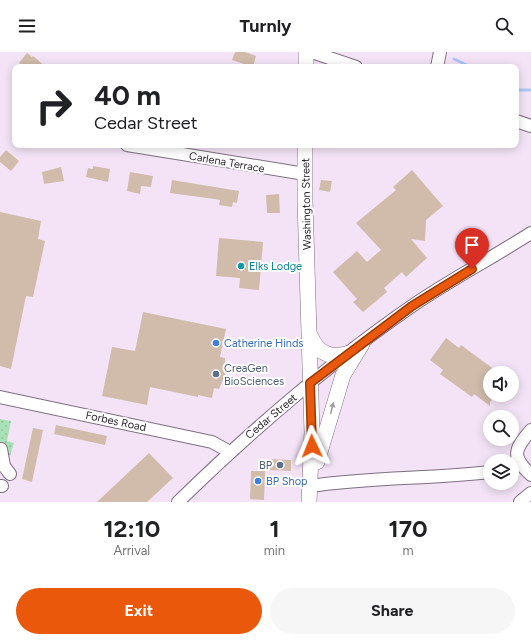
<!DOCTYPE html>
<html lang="en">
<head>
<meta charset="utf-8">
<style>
	body { margin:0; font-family:Figtree,sans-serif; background:#f6f6f6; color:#202124; height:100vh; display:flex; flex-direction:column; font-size:15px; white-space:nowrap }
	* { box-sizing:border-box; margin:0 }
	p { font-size:13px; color:#757577 }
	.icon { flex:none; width:22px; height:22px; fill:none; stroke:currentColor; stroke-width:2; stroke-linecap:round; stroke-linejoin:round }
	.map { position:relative; height:450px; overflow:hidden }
	.side { display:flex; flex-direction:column; background:#fff; flex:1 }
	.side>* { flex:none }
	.hud { position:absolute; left:12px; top:12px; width:507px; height:84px; border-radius:8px; box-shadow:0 2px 10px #0003; background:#fff; color:#202124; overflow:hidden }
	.buttons { position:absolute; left:483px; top:314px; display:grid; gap:8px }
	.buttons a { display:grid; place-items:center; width:36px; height:36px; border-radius:50%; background:#fff; box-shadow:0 2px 10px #0003; font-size:20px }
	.pin { position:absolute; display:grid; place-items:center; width:34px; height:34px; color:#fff; margin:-41px -17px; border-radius:50% 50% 50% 0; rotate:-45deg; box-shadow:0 0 4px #0007 }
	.pin .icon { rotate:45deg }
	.me { position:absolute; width:44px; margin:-22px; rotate:358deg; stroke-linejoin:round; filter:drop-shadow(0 0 3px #0008) }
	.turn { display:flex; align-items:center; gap:14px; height:84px; padding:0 16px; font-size:18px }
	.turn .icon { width:52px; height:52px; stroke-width:2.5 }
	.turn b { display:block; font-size:28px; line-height:34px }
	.eta { display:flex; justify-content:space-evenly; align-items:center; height:68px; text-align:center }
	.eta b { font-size:24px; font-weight:700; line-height:28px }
	.primary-button { display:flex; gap:8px; margin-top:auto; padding:8px 16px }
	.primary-button a { flex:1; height:46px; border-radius:24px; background:#ea580c; color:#fff; font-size:16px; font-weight:700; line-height:46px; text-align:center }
	.primary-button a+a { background:#f6f6f6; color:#202124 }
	header { display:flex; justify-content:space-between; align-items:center; height:52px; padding:0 16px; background:#fff; font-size:18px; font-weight:700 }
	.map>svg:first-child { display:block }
	.grass { fill:url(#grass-dots) }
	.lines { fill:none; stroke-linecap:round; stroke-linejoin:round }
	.stream { stroke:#aac7f4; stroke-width:3 }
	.building { fill:#d1bcab }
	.minor-casing { stroke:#7f6f81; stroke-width:14 }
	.major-casing { stroke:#7f6f81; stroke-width:16 }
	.minor { stroke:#fff; stroke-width:12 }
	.major { stroke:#fff; stroke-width:15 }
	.oneway { fill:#a09da1 }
	.route-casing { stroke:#983908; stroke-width:10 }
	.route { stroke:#ea580c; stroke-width:7 }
	.culture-dot { fill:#0f9aa8; stroke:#fff; stroke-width:1.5 }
	.shop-dot { fill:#3f7fe0; stroke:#fff; stroke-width:1.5 }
	.service-dot { fill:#5c6f8a; stroke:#fff; stroke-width:1.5 }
	.labels { text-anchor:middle; stroke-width:4; stroke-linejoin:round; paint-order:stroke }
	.street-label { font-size:11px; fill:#2d262e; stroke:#fff }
	.culture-label { font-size:11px; fill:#0d838f; stroke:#fff; text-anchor:start }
	.shop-label { font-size:11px; fill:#366cbe; stroke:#fff; text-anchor:start }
	.service-label { font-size:11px; fill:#4e5e75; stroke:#fff; text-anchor:start }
</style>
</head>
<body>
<header><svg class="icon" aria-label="menu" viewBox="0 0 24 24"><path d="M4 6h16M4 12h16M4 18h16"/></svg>Turnly<svg class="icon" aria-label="search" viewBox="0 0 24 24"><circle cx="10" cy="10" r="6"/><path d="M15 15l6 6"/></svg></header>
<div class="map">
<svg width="531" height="450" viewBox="0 0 531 450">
	<defs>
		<pattern id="grass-dots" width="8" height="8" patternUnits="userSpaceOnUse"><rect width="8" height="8" fill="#a9e1b7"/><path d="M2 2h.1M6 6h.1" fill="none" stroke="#92c19e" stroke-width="1.8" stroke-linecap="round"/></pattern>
	</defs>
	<rect width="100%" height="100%" fill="#f4e3f7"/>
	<path class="grass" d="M0,367L11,369L7,389L14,391L10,404L0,395Z"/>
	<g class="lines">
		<g class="stream">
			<path d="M454,7L471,15"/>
			<path d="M516,38H531"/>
		</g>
	</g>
	<g class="building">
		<path d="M235,0H245L256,4L253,15L232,8Z"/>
		<path d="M27,1L32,5L33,4L46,15H25L19,11Z"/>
		<path d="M6,98L19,109L11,119L0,110V105Z"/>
		<path d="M93,114L110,117L108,130L86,125L88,116L93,117Z"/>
		<path d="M61,115L64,129L44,132L42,120Z"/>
		<path d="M412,118L443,154L426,168L425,189L411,187L427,206L406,225L402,220L384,236L387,240L363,260L353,250L357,247L333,220L357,199L367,210L381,198L356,171L396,138L393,135Z"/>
		<path d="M130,120L153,124L151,135L141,134L140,142L127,139Z"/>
		<path d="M172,128L239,139L237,151L233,150L232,155L219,153L220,148L214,147L170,141Z"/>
		<path d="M321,128L332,129L330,140L319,138Z"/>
		<path d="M279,142L280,161H267L266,143Z"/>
		<path d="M0,160L41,169L38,187L45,189L33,245L26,244L11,317L0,314Z"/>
		<path d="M219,186L263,190L259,238L239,236L240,226L216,224Z"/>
		<path d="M143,260L226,277L220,305L225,306V323L219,337L214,336L212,346L198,343V345L150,335L147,353L102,344L112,295L135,299Z"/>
		<path d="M446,286L459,296L461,293L499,321H490V343H495L490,350V354L474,342L472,345L440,322L443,318L430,308Z"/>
		<path d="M56,373L107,384L105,393L54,382Z"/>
		<path d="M33,376L43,378L32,430L22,427Z"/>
		<path d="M149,401L173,426L147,450H97Z"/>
		<path d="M269,407L291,408V419L268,418Z"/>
		<path d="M251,419H265L264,448L250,447Z"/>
	</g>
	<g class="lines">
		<g class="minor-casing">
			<g id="minor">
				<path d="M312,0L356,15"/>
				<path d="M437,15L440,0"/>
				<path d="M516,69L531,74"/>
				<path d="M127,93L305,122"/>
				<path d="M0,345L212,390L230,400"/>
				<path d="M531,378C514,398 511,404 531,423"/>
				<path d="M1,397L4,414L10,422"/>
				<path d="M0,434H2"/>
				<path d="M311,434C370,425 431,427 490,420"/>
				<path d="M178,450C251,379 328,312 412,254C450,228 492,206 531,181"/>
				<path d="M520,450L531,441"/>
			</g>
		</g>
		<g class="major-casing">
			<g id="major">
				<path d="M306,0V15"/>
				<path d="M305,93V149L312,380L309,450"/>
				<path d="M310,283C318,302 331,307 350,301"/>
				<path d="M317,410L343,323L362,292"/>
			</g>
		</g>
		<use href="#minor" class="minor"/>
		<use href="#major" class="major"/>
	</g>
	<defs><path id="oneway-solid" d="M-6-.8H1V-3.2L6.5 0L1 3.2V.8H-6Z"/></defs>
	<use class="oneway" href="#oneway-solid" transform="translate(332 356) rotate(-76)"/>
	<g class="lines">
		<g class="route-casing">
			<path id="route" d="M312,394L310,331L412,254L472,217"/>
		</g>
		<use href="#route" class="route"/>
	</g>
	<circle class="culture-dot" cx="241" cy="214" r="4"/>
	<g class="shop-dot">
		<circle cx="216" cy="291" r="4"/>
		<circle cx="258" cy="429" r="4"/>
	</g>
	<g class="service-dot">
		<circle cx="216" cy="322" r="4"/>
		<circle cx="280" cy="413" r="4"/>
	</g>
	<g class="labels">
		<g class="street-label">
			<text transform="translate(227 110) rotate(10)" y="4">Carlena Terrace</text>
			<text transform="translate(306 152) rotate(-91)" y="4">Washington Street</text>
			<text transform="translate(271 364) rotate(-40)" y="4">Cedar Street</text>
			<text transform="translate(116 369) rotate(12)" y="4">Forbes Road</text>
		</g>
		<g class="culture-label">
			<text x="249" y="218">Elks Lodge</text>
		</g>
		<g class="shop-label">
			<text x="224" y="295">Catherine Hinds</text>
			<text x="266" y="433">BP Shop</text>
		</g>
		<g class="service-label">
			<text x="224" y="320">CreaGen<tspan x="224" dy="13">BioSciences</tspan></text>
			<text x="272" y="417" text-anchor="end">BP</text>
		</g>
	</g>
</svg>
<div class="buttons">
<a><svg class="icon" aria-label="sound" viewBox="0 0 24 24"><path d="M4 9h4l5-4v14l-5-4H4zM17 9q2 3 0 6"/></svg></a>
<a><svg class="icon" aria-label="search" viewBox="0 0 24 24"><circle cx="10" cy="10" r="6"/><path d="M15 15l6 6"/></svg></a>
<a><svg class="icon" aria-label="layers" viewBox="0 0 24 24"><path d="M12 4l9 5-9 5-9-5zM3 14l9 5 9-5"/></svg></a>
</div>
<div class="pin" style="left:472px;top:217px;background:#d93025"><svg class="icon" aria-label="arrive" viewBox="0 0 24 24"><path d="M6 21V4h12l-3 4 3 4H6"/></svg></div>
<svg class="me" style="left:312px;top:394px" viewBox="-20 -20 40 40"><path d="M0-17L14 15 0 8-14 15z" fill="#ea580c" stroke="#fff" stroke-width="4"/></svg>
<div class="hud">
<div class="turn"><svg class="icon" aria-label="right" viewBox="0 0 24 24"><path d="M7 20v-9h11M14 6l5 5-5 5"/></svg><div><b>40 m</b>Cedar Street</div></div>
</div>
</div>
<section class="side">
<div class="eta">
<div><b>12:10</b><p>Arrival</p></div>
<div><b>1</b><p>min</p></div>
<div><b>170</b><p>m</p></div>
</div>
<div class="primary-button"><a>Exit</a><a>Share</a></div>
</section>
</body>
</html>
